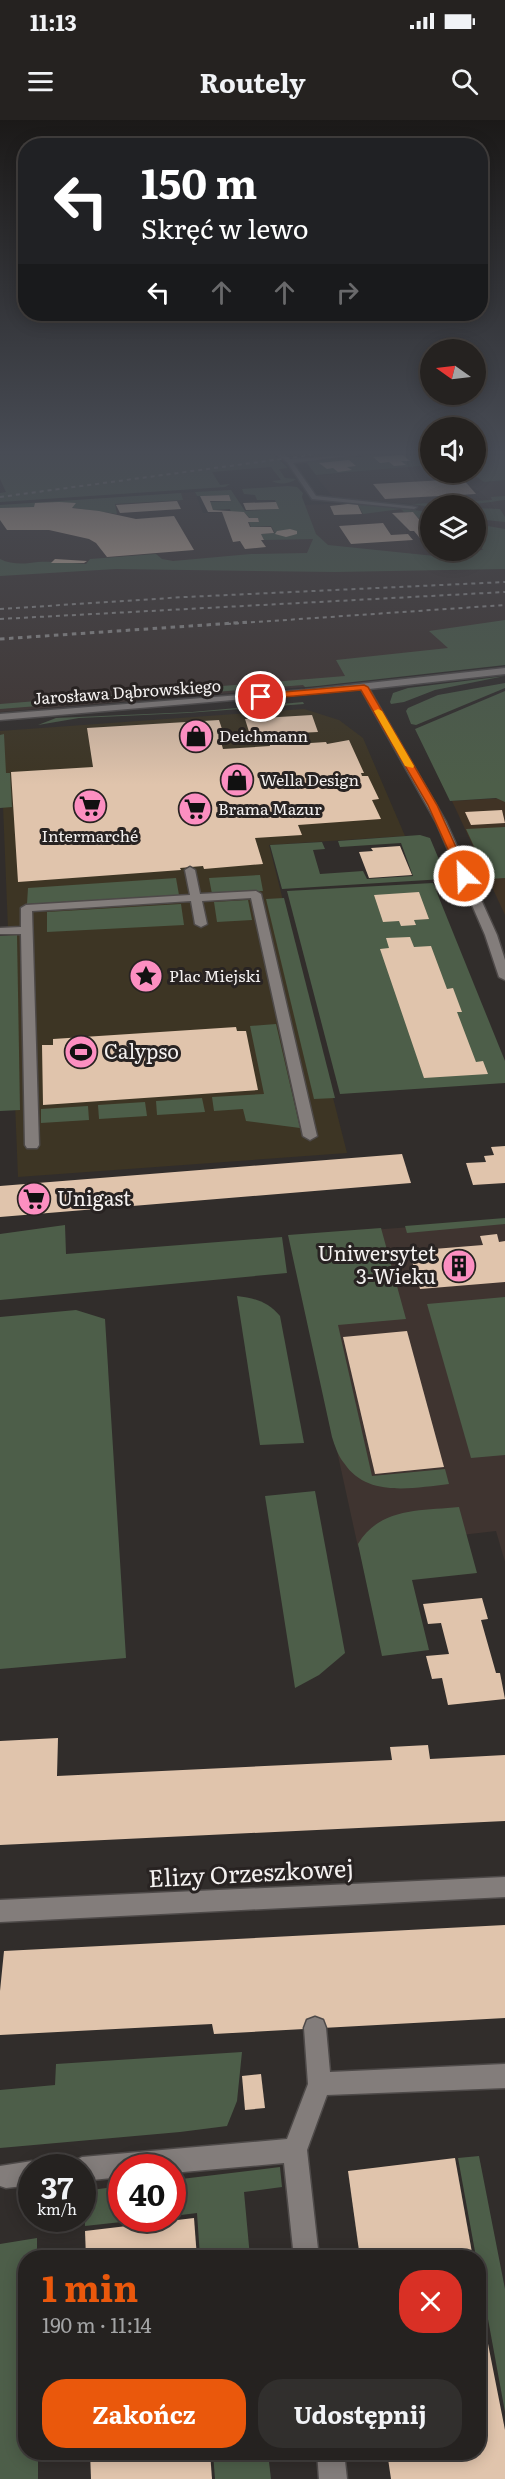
<!DOCTYPE html>
<html lang="pl">
<head>
<meta charset="utf-8">
<style>
	body { margin:0; font-family:Literata,serif; background:#312f2d; color:#f1f3f6; height:100vh; display:flex; flex-direction:column; font-size:22px; white-space:nowrap }
	* { box-sizing:border-box; margin:0 }
	p { font-size:20px; color:#a3a4a5 }
	.icon { flex:none; width:33px; height:33px; fill:none; stroke:currentColor; stroke-width:2; stroke-linecap:round; stroke-linejoin:round }
	.map { position:relative; flex:1; overflow:hidden }
	.sheet { position:absolute; left:18px; top:2130px; width:468px; height:210px; display:flex; flex-direction:column; background:#252220; border-radius:24px; box-shadow:0 3px 15px #0003,0 0 0 2px #423f3e }
	.sheet>* { flex:none }
	.top-card { position:absolute; left:18px; top:18px; width:470px; height:183px; border-radius:24px; box-shadow:0 3px 15px #0003,0 0 0 2px #423f3e; background:#202124; color:#fff; overflow:hidden }
	.needle { width:39px; rotate:284deg }
	.tools { position:absolute; left:420px; top:219px; display:grid; gap:12px }
	.tools a { display:grid; place-items:center; width:66px; height:66px; border-radius:50%; background:#252220; box-shadow:0 3px 15px #0003,0 0 0 2px #423f3e; font-size:30px }
	.speed { position:absolute; left:18px; top:2034px; display:flex; gap:12px; font-size:30px; font-weight:700; text-align:center }
	.speed>* { display:grid; place-content:center; width:78px; height:78px; border-radius:50%; background:#252220; box-shadow:0 3px 15px #0003,0 0 0 2px #423f3e; line-height:1 }
	.speed small { font-size:15px; font-weight:400 }
	.speed .limit { border:9px solid #d22; background:#fff; color:#111 }
	.pin { position:absolute; display:grid; place-items:center; width:51px; height:51px; color:#fff; margin:-26px; border:3px solid #fff; border-radius:50%; box-shadow:0 2px 6px #0007 }
	.me { position:absolute; width:66px; margin:-33px; rotate:336deg; stroke-linejoin:round; filter:drop-shadow(0 0 4px #0008) }
	.turn { display:flex; align-items:center; gap:21px; height:126px; padding:0 24px; font-size:27px }
	.turn .icon { width:78px; height:78px; stroke-width:2.5 }
	.turn b { display:block; font-size:42px; line-height:51px }
	.lanes { display:flex; align-items:center; height:57px; padding:0 24px; background:#0003; justify-content:center; gap:30px; direction:ltr }
	.lanes .off { opacity:.35 }
	.round { display:grid; place-items:center; flex:none; width:63px; height:63px; border-radius:24px; background:#312f2d }
	.overview { display:flex; align-items:center; justify-content:space-between; height:102px; padding:0 24px }
	h1 { font-size:36px; font-weight:700; line-height:45px; color:#ea580c }
	.button { display:flex; gap:12px; margin-top:auto; padding:12px 24px }
	.button a { flex:1; height:69px; border-radius:24px; background:#ea580c; color:#fff; font-size:24px; font-weight:700; line-height:69px; text-align:center }
	.button a+a { background:#312f2d; color:#f1f3f6 }
	.status { display:flex; justify-content:space-between; align-items:center; height:42px; padding:0 30px; background:#252220; direction:ltr }
	.status svg { height:16px; fill:currentColor }
	header { display:flex; justify-content:space-between; align-items:center; height:78px; padding:0 24px; background:#252220; font-size:27px; font-weight:700 }
	.map>svg:first-child { display:block }
	.commercial { fill:#3d3524 }
	.built { fill:#3f3430; fill-rule:evenodd }
	.medical { fill:#403325 }
	.green { fill:#4d5e49 }
	.building { fill:#e0c4ac }
	.lines { fill:none; stroke-linecap:round; stroke-linejoin:round }
	.pedestrian-casing { stroke:#4e4a49; stroke-width:3 }
	.minor-casing { stroke:#4e4a49; stroke-width:3 }
	.tertiary-casing { stroke:#4e4a49; stroke-width:3 }
	.pedestrian { fill:#837d7b; fill-rule:evenodd }
	.minor { fill:#837d7b; fill-rule:evenodd }
	.tertiary { fill:#837d7b; fill-rule:evenodd }
	.rail-far1 { stroke:#989593; stroke-width:2; stroke-dasharray:4 4; stroke-linecap:butt }
	.rail { stroke:#989593; stroke-width:3; stroke-dasharray:4.5 4.5; stroke-linecap:butt }
	.route { fill:#ea580c; stroke:#983908; stroke-width:1.5 }
	.slow { fill:#f59e0b }
	.labels { text-anchor:middle; stroke-width:6; stroke-linejoin:round; paint-order:stroke }
	.far-street-label { font-size:16px; fill:#f4f1f0; stroke:#282322 }
	.far-poi-label { font-size:16px; fill:#f4f1f0; stroke:#282322; text-anchor:start }
	.poi-label { font-size:20px; fill:#f4f1f0; stroke:#282322; text-anchor:start }
	.near-street-label { font-size:24px; fill:#f4f1f0; stroke:#282322 }
</style>
</head>
<body>
<div class="status"><b>11:13</b><svg viewBox="0 0 49 12"><path d="M0 12V9h3v3zM5 12V6h3v6zM10 12V3h3v9zM15 12V0h3v12zM26 1h20v11H26zM47 4h2v5h-2z"/></svg></div>
<header><svg class="icon" aria-label="menu" viewBox="0 0 24 24"><path d="M4 6h16M4 12h16M4 18h16"/></svg>Routely<svg class="icon" aria-label="search" viewBox="0 0 24 24"><circle cx="10" cy="10" r="6"/><path d="M15 15l6 6"/></svg></header>
<div class="map">
<svg width="505" height="2359" viewBox="0 0 505 2359">
	<rect width="100%" height="100%" fill="#312d2b"/>
	<path class="commercial" d="M304,589L339,600L363,618L405,716L269,725L347,1033L18,1057L0,611Z"/>
	<g class="built">
		<path d="M430,344V352L471,353L484,362L505,360V443L436,437L505,444V524L317,566L0,592V385L195,372L203,393L306,389L305,385L357,383L415,389L411,384L333,377L316,356ZM430,386H476V430H430Z"/>
		<path d="M505,1100V1442L496,1411L358,1427L290,1116Z"/>
	</g>
	<path class="medical" d="M505,678V795L452,681Z"/>
	<g class="green">
		<path d="M0,335H274L288,348L279,349L285,358L296,359C290,364 278,365 272,361L281,360L271,347L212,352L220,365L230,364L225,367L0,382V373L6,372L0,359Z"/>
		<path d="M376,335H430V345L316,355L306,342Z"/>
		<path d="M476,335H505V360L484,362L471,353L476,352Z"/>
		<path d="M288,366L297,367L303,373L302,377L316,414L328,425L454,438L449,431L483,430L476,421V404L505,409V449L335,452L116,449L0,456V439C12,445 25,444 38,442C53,441 70,443 86,444L90,439L156,434L162,439L173,441L251,434L307,433L313,419L264,420L261,414L275,413L271,406L251,407L249,402H259L258,398H250L244,392H231L230,389L213,390L210,382L231,381L229,375L197,376L195,372L231,370L245,391L279,389L275,380H257L255,375L244,374L242,369Z"/>
		<path d="M181,373L183,380L115,384L117,394L61,386L0,388V385Z"/>
		<path d="M505,376V380C475,384 441,390 412,384L492,380L491,377Z"/>
		<path d="M357,383L430,392L428,397L430,412L413,392H404L401,389L363,394Z"/>
		<path d="M476,388L500,389L505,397V402L476,399Z"/>
		<path d="M505,500V545L317,566L305,567L303,565L0,589V584L345,556L336,540L448,528L429,511Z"/>
		<path d="M505,556L435,570L404,582L391,584L390,582L393,573L408,568Z"/>
		<path d="M505,563V568L416,605L411,604L406,591L408,588L438,575Z"/>
		<path d="M505,571V682L496,678L450,681L415,609Z"/>
		<path d="M303,582L304,584L187,593L79,598L38,605L56,598L192,592Z"/>
		<path d="M4,614L6,653H10L12,687L0,688V615Z"/>
		<path d="M505,707V758L489,759L466,709Z"/>
		<path d="M420,715L430,718L440,742L444,759L282,769L270,725L322,722L325,729L313,730L320,754L363,751L367,759L413,756L401,723L340,727L338,721Z"/>
		<path d="M260,755L263,771L212,774L209,758Z"/>
		<path d="M176,758L179,775L27,784L28,768Z"/>
		<path d="M433,763L505,941V963L340,974L287,771Z"/>
		<path d="M284,778L335,978L314,979L266,779Z"/>
		<path d="M248,780L252,800L217,802L214,782Z"/>
		<path d="M181,784L184,805L47,812V792Z"/>
		<path d="M17,815L20,990L0,991V816Z"/>
		<path d="M276,904L300,1008L246,1001L243,989L214,991L212,977L264,974L250,906Z"/>
		<path d="M202,978L205,992L157,995L156,981Z"/>
		<path d="M145,982L147,996L99,999L98,985Z"/>
		<path d="M88,986L89,1000L41,1003V989Z"/>
		<path d="M505,1098V1104L407,1113L405,1106Z"/>
		<path d="M65,1105L66,1134L282,1117L287,1153L0,1180V1114Z"/>
		<path d="M381,1108L406,1199L338,1205L372,1356L445,1349L449,1364C413,1368 367,1378 344,1343C338,1336 335,1326 332,1317L288,1115Z"/>
		<path d="M237,1176C255,1178 268,1182 280,1196L304,1323L260,1325Z"/>
		<path d="M505,1177V1335L471,1338L427,1184Z"/>
		<path d="M76,1190L105,1199L126,1538L0,1549V1197Z"/>
		<path d="M315,1371L345,1533L319,1555L295,1568L265,1376Z"/>
		<path d="M459,1387L477,1453L412,1460L429,1530L382,1536L358,1424C380,1387 421,1391 459,1387Z"/>
		<path d="M242,1932L237,1981L227,2006L180,2012L0,2028V1970L55,1965L56,1944Z"/>
		<path d="M479,2036L505,2169V2292L479,2150L478,2138L476,2137L458,2038Z"/>
		<path d="M280,2047L282,2067L244,2072L250,2137H200L197,2093L173,2096V2060Z"/>
		<path d="M121,2066L122,2098L149,2099L85,2106L84,2071Z"/>
		<path d="M37,2118V2137L26,2138V2332L38,2333V2359H0V2124Z"/>
		<path d="M213,2333H268L271,2359H215Z"/>
	</g>
	<g class="building">
		<path d="M403,335L410,341H401L406,345L394,346L389,342L380,343L373,337Z"/>
		<path d="M349,340L356,346L347,347L352,350L338,352L333,348L327,349L319,343Z"/>
		<path d="M463,359L476,374L385,379L373,364Z"/>
		<path d="M229,375L231,381H210L213,390L244,392L249,398H258L259,402H248L250,407H271L274,413L261,414L264,420H261L266,427L245,429L240,421L233,422L222,392H208L200,376Z"/>
		<path d="M177,381L181,389L120,393L116,385Z"/>
		<path d="M59,382L76,383L72,388L99,391L136,399L174,396L194,430L107,437L96,423L89,419L49,410H7L0,400V388L34,387L35,383Z"/>
		<path d="M276,382L279,389L246,390L243,383Z"/>
		<path d="M357,383L362,394L334,395L330,386Z"/>
		<path d="M413,392L430,413V430H449L455,438L435,436L414,411H410L392,393Z"/>
		<path d="M383,403L391,415L408,414L413,420L351,424L339,406Z"/>
		<path d="M290,409L297,411V414L286,417L275,414L277,411Z"/>
		<path d="M55,439L87,441L84,443H51Z"/>
		<path d="M312,595L318,612L276,614L279,625L326,622L327,624L349,620L364,653H361L362,656H368L379,679L372,680L381,699L298,705L302,715L255,718L263,744L204,749L203,746L191,747L180,748L181,750L18,762L11,652L93,647L87,608L219,600L226,621L221,622L223,629L270,626L267,614L250,615L245,599Z"/>
		<path d="M502,690L505,703L471,705L465,692Z"/>
		<path d="M400,726L412,755L369,758L359,732L373,731L371,728Z"/>
		<path d="M419,772L429,799L414,800L416,805L401,806L399,801L383,802L374,775Z"/>
		<path d="M410,817L414,827L431,826L447,869L453,868L462,892H457L476,942L483,941L488,954L424,958L380,829L389,828L386,818Z"/>
		<path d="M236,907L237,911H246L258,970L43,985L42,925H53V919Z"/>
		<path d="M505,1026V1063L473,1065L466,1043L486,1042L484,1036L494,1035L491,1027Z"/>
		<path d="M402,1034L411,1063L0,1097V1066Z"/>
		<path d="M497,1114L499,1122L505,1121V1162L420,1169L409,1131L483,1125L480,1116Z"/>
		<path d="M407,1211L444,1347L375,1354L343,1217Z"/>
		<path d="M482,1478L488,1499L481,1500L496,1553H500L505,1579L448,1585L442,1558L432,1559L426,1536L449,1534L441,1503L428,1504L423,1484Z"/>
		<path d="M58,1618L57,1656L392,1640L390,1627L428,1625L430,1639L505,1635V1701L0,1725V1621Z"/>
		<path d="M505,1805V1898L214,1914L212,1904L0,1915V1871L4,1831Z"/>
		<path d="M261,1954L265,1988L245,1990L242,1956Z"/>
		<path d="M455,2038L473,2138H360L348,2051Z"/>
		<path d="M194,2098L197,2138H86L85,2111Z"/>
		<path d="M478,2173L505,2310V2359H391L387,2332H478Z"/>
		<path d="M90,2332H210L212,2359H91Z"/>
	</g>
	<g class="lines">
		<g class="pedestrian-casing">
			<path id="pedestrian" d="M190,747L195,750L200,774L256,771L261,774L317,1016L310,1020L303,1016L251,778L202,781L207,804L201,807L195,804L191,781L32,791L39,1025L37,1028H27L25,1025L21,814H0V808L21,807V788L26,785L190,775L185,750Z"/>
		</g>
		<g class="minor-casing">
			<g id="minor">
				<path d="M277,335H284L290,339L356,335L293,343L316,376L417,387L414,389L312,379L287,342Z"/>
				<path d="M505,1757V1777L0,1802V1780Z"/>
				<path d="M315,1897L323,1900L326,1908L330,1952L505,1944V1968L327,1975L307,2030L319,2138H294L284,2043L172,2053V2048H122V2057L82,2061V2048H71L74,2041L82,2037L287,2019L308,1964L304,1908L307,1900Z"/>
				<path d="M32,2041L40,2045L42,2048H32V2065L6,2068L0,2066V2046Z"/>
				<path d="M317,2332H344L347,2359H319Z"/>
			</g>
		</g>
		<g class="tertiary-casing">
			<path id="tertiary" d="M505,548V554L369,569L446,702L497,815L505,840V860L499,857L485,815L436,702L361,569L0,600V594L305,570Z"/>
		</g>
		<use href="#pedestrian" class="pedestrian"/>
		<use href="#minor" class="minor"/>
		<use href="#tertiary" class="tertiary"/>
		<g class="rail-far1">
			<path d="M0,377L311,335"/>
			<path d="M0,489L185,477L505,462"/>
			<path d="M0,499L505,472"/>
			<path d="M227,504L505,485"/>
		</g>
		<path class="rail" d="M0,519L249,502"/>
	</g>
	<linearGradient id="sky" x2="0" y2="1"><stop stop-color="#1b1918"/><stop offset="0.5" stop-color="#484c55"/><stop offset="1" stop-color="#484c55" stop-opacity="0"/></linearGradient>
	<rect width="505" height="665" fill="url(#sky)"/>
	<path class="route" d="M364,565L368,567L437,685L469,756L468,758L460,756L428,685L361,570L261,579L257,577L261,574Z"/>
	<path class="slow" d="M378,589L382,591L414,646L413,648L405,646L374,591Z"/>
	<defs>
		<g id="shop-disc" transform="scale(1.725)"><circle r="9.5" fill="#fc8fc1" stroke="#282322"/><path d="M-5-2.5h2.3a2.7 3.5 0 0 1 5.4 0H5L5.5 6h-11ZM-1.5-2.5h3a1.5 2.3 0 0 0-3 0Z" fill="#111"/></g>
		<g id="supermarket-disc" transform="scale(1.725)"><circle r="9.5" fill="#fc8fc1" stroke="#282322"/><path d="M-6-5.5h2.5l.6 2H6L4.5 2H-2.5L-4.4-4H-6ZM-1.5 3.2a1.3 1.3 0 1 0 .1 0ZM3 3.2a1.3 1.3 0 1 0 .1 0Z" fill="#111"/></g>
		<g id="sight-disc" transform="scale(1.725)"><circle r="9.5" fill="#fc8fc1" stroke="#282322"/><path d="M0-6L1.8-2.2L6-1.7L2.9 1.2L3.7 5.4L0 3.3L-3.7 5.4L-2.9 1.2L-6-1.7L-1.8-2.2Z" fill="#111"/></g>
		<g id="stadium-disc" transform="scale(1.725)"><circle r="9.5" fill="#fc8fc1" stroke="#282322"/><path d="M0-5a6.5 5 0 1 0 0 10a6.5 5 0 1 0 0-10ZM-3.5-1.8h7v3.6h-7Z" fill="#111"/></g>
		<g id="building-disc" transform="scale(1.725)"><circle r="9.5" fill="#fc8fc1" stroke="#282322"/><path d="M-4-6H4V6H1V3H-1V6H-4ZM-2.5-4.3h1.7v1.8h-1.7ZM.8-4.3h1.7v1.8H.8ZM-2.5-1h1.7V.8h-1.7ZM.8-1h1.7V.8H.8Z" fill="#111"/></g>
	</defs>
	<g fill-rule="evenodd">
		<use href="#shop-disc" x="196" y="616"/>
		<use href="#shop-disc" x="237" y="660"/>
		<use href="#supermarket-disc" x="90" y="686"/>
		<use href="#supermarket-disc" x="195" y="689"/>
		<use href="#sight-disc" x="146" y="856"/>
		<use href="#stadium-disc" x="81" y="932"/>
		<use href="#supermarket-disc" x="34" y="1079"/>
		<use href="#building-disc" x="459" y="1146"/>
	</g>
	<g class="labels">
		<g class="far-street-label">
			<text transform="translate(127 572) rotate(-4)" y="6">Jarosława Dąbrowskiego</text>
		</g>
		<g class="far-poi-label">
			<text x="219" y="622">Deichmann</text>
			<text x="260" y="666">Wella Design</text>
			<text x="218" y="695">Brama Mazur</text>
			<text x="90" y="722" text-anchor="middle">Intermarché</text>
			<text x="169" y="862">Plac Miejski</text>
		</g>
		<g class="poi-label">
			<text x="104" y="939">Calypso</text>
			<text x="57" y="1086">Unigast</text>
			<text x="436" y="1141" text-anchor="end">Uniwersytet<tspan x="436" dy="23">3-Wieku</tspan></text>
		</g>
		<g class="near-street-label">
			<text transform="translate(251 1754) rotate(-3)" y="8">Elizy Orzeszkowej</text>
		</g>
	</g>
</svg>
<div class="tools">
<a><svg class="needle" viewBox="-14 -14 28 28"><path d="M0-13l5 13h-10z" fill="#e53935"/><path d="M0 13l5-13h-10z" fill="#a3a4a5"/></svg></a>
<a><svg class="icon" aria-label="sound" viewBox="0 0 24 24"><path d="M4 9h4l5-4v14l-5-4H4zM17 9q2 3 0 6"/></svg></a>
<a><svg class="icon" aria-label="layers" viewBox="0 0 24 24"><path d="M12 4l9 5-9 5-9-5zM3 14l9 5 9-5"/></svg></a>
</div>
<div class="speed"><div>37<small>km/h</small></div><div class="limit">40</div></div>
<div class="pin" style="left:261px;top:577px;background:#d93025"><svg class="icon" aria-label="arrive" viewBox="0 0 24 24"><path d="M6 21V4h12l-3 4 3 4H6"/></svg></div>
<svg class="me" style="left:464px;top:756px" viewBox="-20 -20 40 40"><circle r="17" fill="#ea580c" stroke="#fff" stroke-width="3"/><path d="M0-11L8 9 0 5-8 9z" fill="#fff"/></svg>
<div class="top-card">
<div class="turn"><svg class="icon" aria-label="left" viewBox="0 0 24 24"><path d="M17 20v-9H6M10 6l-5 5 5 5"/></svg><div><b>150 m</b>Skręć w lewo</div></div>
<div class="lanes"><svg class="icon" aria-label="left" viewBox="0 0 24 24"><path d="M17 20v-9H6M10 6l-5 5 5 5"/></svg><svg class="icon off" aria-label="ahead" viewBox="0 0 24 24"><path d="M12 20V5M6 11l6-6 6 6"/></svg><svg class="icon off" aria-label="ahead" viewBox="0 0 24 24"><path d="M12 20V5M6 11l6-6 6 6"/></svg><svg class="icon off" aria-label="right" viewBox="0 0 24 24"><path d="M7 20v-9h11M14 6l5 5-5 5"/></svg></div>
</div>
<section class="sheet">
<div class="overview"><div><h1>1 min</h1><p>190 m · 11:14</p></div><a class="round" style="background:#d93025;color:#fff"><svg class="icon" aria-label="close" viewBox="0 0 24 24"><path d="M6 6l12 12M18 6L6 18"/></svg></a></div>
<div class="button"><a>Zakończ</a><a>Udostępnij</a></div>
</section>
</div>
</body>
</html>
